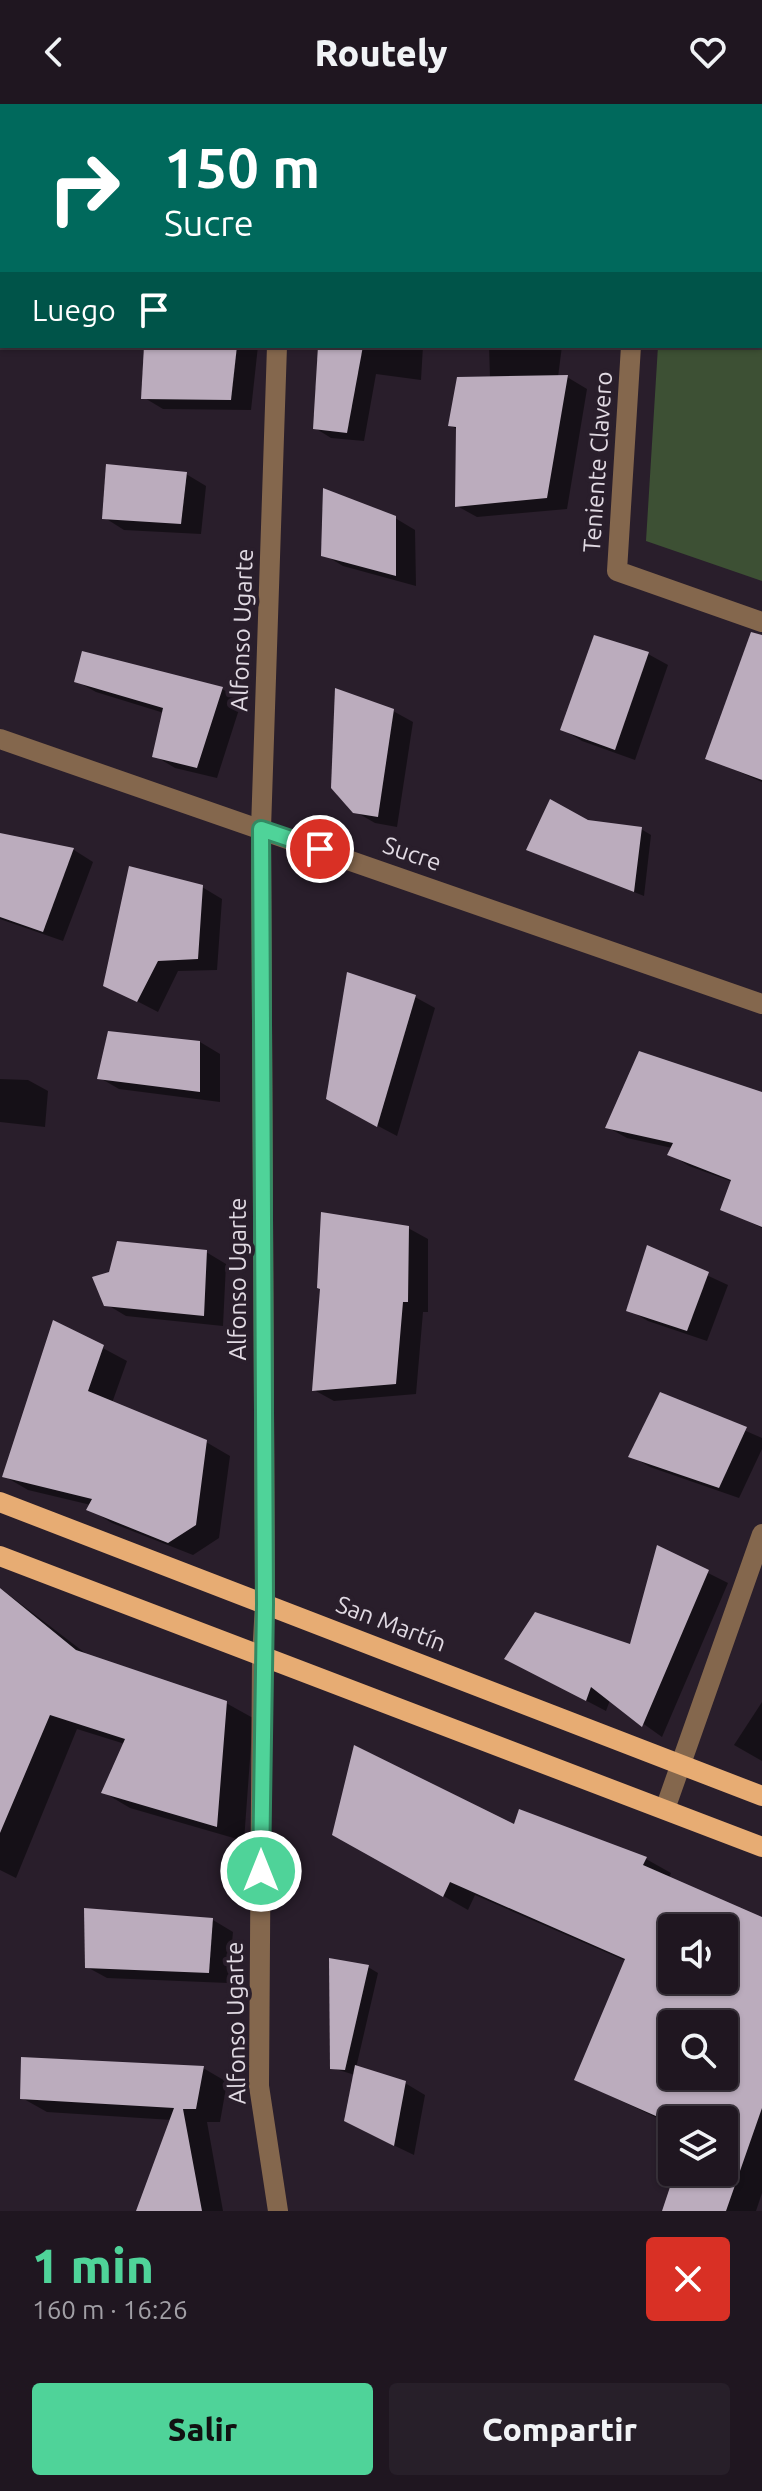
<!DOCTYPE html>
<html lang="es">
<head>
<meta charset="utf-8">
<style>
	body { margin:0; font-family:Ubuntu,sans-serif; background:#271f29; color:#f1f3f6; height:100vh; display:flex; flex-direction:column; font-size:30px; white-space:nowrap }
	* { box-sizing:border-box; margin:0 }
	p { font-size:26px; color:#a19fa5 }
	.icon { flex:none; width:44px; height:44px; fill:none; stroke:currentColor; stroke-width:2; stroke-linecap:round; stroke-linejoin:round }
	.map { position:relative; height:2107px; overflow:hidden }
	.side { display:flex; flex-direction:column; background:#1f1620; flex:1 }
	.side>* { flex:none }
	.hud { position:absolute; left:0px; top:0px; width:762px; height:244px; box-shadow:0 2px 6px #0004,0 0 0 2px #3c353e; background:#00695c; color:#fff; overflow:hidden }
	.tools { position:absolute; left:658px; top:1810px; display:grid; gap:16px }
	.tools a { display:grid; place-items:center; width:80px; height:80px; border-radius:8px; background:#1f1620; box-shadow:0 2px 6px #0004,0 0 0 2px #3c353e; font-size:40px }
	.pin { position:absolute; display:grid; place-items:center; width:68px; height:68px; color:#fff; margin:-34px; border:4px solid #fff; border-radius:50%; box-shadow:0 2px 8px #0007 }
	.me { position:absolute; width:88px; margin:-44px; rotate:0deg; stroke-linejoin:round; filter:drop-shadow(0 0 6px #0008) }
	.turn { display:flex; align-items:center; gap:28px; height:168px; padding:0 32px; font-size:36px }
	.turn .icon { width:104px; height:104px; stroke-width:2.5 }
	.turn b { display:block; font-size:56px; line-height:68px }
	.then { display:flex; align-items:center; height:76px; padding:0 32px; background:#0003; gap:16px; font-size:30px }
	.round { display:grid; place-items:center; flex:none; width:84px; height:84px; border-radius:8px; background:#271f29 }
	.overview { display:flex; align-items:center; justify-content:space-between; height:136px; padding:0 32px }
	h1 { font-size:48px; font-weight:800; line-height:60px; color:#4fd399 }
	.cta { display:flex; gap:16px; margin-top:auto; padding:16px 32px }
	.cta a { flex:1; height:92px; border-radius:8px; background:#4fd399; color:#111; font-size:32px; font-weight:800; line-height:92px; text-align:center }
	.cta a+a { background:#271f29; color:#f1f3f6 }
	header { display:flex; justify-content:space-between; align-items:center; height:104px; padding:0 32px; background:#1f1620; font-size:36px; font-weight:800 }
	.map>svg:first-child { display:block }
	.green { fill:#3d5034 }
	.shadow { fill:#0007; fill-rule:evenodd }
	.building { fill:#bbacbd; fill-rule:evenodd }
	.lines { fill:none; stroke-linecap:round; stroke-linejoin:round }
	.path { stroke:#857c87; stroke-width:5; stroke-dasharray:2 6; stroke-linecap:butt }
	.minor { stroke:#84674d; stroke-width:20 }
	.major { stroke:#e7ac73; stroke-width:20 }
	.route-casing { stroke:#338963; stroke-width:20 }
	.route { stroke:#4fd399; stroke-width:14 }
	.labels { text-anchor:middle; stroke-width:8; stroke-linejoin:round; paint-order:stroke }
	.street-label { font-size:24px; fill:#e1dae3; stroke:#291e2b }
</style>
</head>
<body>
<header><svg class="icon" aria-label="back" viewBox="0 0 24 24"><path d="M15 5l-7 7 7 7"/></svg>Routely<svg class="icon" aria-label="heart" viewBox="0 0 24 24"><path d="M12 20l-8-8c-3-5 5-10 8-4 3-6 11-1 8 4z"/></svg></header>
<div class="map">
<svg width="762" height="2107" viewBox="0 0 762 2107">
	<rect width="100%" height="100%" fill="#291e2b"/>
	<path class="green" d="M760,45L762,46V477L646,437L658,242H760Z"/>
	<g class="shadow">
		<path d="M82,0H232V2Z"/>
		<path d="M343,0H414L420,2H343Z"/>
		<path d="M146,242H258L251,306L163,305L143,293Z"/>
		<path d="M318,242H423L421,276L376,270L364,337L331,334L315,324Z"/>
		<path d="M489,242H562L558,273H567L587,285L567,405L477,413L457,402L458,326L450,321L490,274Z"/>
		<path d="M186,370L206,382L201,430L124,426L105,414Z"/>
		<path d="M395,414L415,426L416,482L343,462L323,450Z"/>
		<path d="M648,550L668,561L635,656L582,637L562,625Z"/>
		<path d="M76,577L222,585L242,596L217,674L175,664L155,652L164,609L96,588Z"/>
		<path d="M762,578V678L708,654Z"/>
		<path d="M393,607L413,618L397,723L375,719L354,707Z"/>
		<path d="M587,718L641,725L651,731L644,792L538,750Z"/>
		<path d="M5,732L74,746L93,758L63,837L0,815V752Z"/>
		<path d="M202,783L222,795L217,866L178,867L158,908L106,881Z"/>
		<path d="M415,893L435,904L397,1032L348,1006Z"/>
		<path d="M200,938L220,950V998L119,985L100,974Z"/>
		<path d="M0,975L28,976L48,987L45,1023L0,1018Z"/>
		<path d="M762,990V1124L723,1105L733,1078L689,1062L670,1050L672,1044L627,1034L607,1023Z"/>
		<path d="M408,1124L428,1135V1208H423L416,1290L334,1297L314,1286Z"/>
		<path d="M648,1144L728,1181L707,1237L648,1217L629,1206Z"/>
		<path d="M206,1148L226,1160L223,1222L126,1212L106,1200Z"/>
		<path d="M54,1218L127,1257L112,1299L206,1338L230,1352L219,1434L193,1451L112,1419L89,1405L91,1401L28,1386L4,1372Z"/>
		<path d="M661,1290L762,1334V1345L739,1394L650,1363L631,1352Z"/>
		<path d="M658,1444L728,1479L662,1633L610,1596L606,1607L526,1565L631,1542Z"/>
		<path d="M0,1484L89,1552L226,1599L253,1614L244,1737L130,1704L103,1688L125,1640L77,1625L16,1774L0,1766Z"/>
		<path d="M762,1598V1657L734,1641Z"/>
		<path d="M515,1723L646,1755L671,1769L669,1774L762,1815V2089L756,2107H664L677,2068H724V2016H672V2021L577,1976L626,1857L475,1791L468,1806L335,1730ZM672,1824H724V1876H672ZM672,1920H724V1972H672Z"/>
		<path d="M213,1816L233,1828L228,1879L107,1874L87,1863Z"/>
		<path d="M368,1863L378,1869L356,1964L405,1979L425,1991L414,2051L366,2028L355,1971L332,1964Z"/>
		<path d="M203,1964L227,1978L220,2018H207L223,2107H138L172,2016L47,2008L22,1994Z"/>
	</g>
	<g class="building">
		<path d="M144,242H237L231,296L141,295Z"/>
		<path d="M318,242H363L347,329L313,325Z"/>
		<path d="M568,271L547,394L455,403L456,323L448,322L457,273Z"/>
		<path d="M106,360L187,368L181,420L102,415Z"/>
		<path d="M323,384L396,412V472L321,452Z"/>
		<path d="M751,528L762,531V676L705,655Z"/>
		<path d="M594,531L649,548L615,646L560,626Z"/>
		<path d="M82,547L223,583L197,664L152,653L163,604L74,578Z"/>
		<path d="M335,584L394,605L378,713L353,709L331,684Z"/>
		<path d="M550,695L588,716L642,723L634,788L526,746Z"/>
		<path d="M0,729L74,744L43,828L0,813Z"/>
		<path d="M129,762L203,781L198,855L158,857L137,898L103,882Z"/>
		<path d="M347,868L416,891L377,1023L326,995Z"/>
		<path d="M108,927L200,937V988L97,975Z"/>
		<path d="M639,947L762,988V1123L720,1106L731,1076L667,1051L673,1039L605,1024Z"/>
		<path d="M321,1108L409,1122L408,1198H403L396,1280L312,1287L320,1185L317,1184Z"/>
		<path d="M117,1137L207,1146L204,1212L104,1202L92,1173L109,1168Z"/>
		<path d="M647,1141L709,1168L687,1227L626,1207Z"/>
		<path d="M53,1216L104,1241L88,1287L207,1336L196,1421L168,1439L86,1406L92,1395L2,1373Z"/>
		<path d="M660,1288L747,1323L719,1384L628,1353Z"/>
		<path d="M657,1441L709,1466L642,1623L591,1583L586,1597L504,1555L535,1508L630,1540Z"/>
		<path d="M0,1484L76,1546L227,1597L217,1723L101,1689L125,1635L50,1611L0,1729Z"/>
		<path d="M354,1641L514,1720L519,1705L647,1753L643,1761L762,1813V2004L726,2107H662L675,2068H724V2016H665L574,1976L625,1855L450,1778L443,1793L332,1731ZM672,1824H724V1876H672ZM672,1920H724V1972H672Z"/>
		<path d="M84,1804L213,1814L209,1869L85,1864Z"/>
		<path d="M329,1854L369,1861L345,1966L330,1965Z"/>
		<path d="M21,1953L204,1962L196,2005H183L202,2107H136L174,2004L20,1995Z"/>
		<path d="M355,1961L406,1977L394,2042L344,2017Z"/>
	</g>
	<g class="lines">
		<path class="path" d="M760,89L762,90"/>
		<g class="minor">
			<path d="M285,2V0"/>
			<path d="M645,2V0"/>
			<path d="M277,242L261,725L265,1500L262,1553L259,1982L278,2107"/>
			<path d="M631,242L617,467L762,518"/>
			<path d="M0,635L762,900"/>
			<path d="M665,1705L762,1430"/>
		</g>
		<g class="major">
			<path d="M0,1398L762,1692"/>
			<path d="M0,1452L762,1743"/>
		</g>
	</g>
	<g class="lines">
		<g class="route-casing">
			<path id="route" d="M261,1767L265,1500L261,725L320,745"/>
		</g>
		<use href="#route" class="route"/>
	</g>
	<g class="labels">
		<g class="street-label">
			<text transform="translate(598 358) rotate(-86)" y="8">Teniente Clavero</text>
			<text transform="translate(242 526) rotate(-88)" y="8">Alfonso Ugarte</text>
			<text transform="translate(412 750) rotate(19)" y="8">Sucre</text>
			<text transform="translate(238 1175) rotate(-90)" y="8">Alfonso Ugarte</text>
			<text transform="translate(391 1520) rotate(21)" y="8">San Martín</text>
			<text transform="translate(236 1919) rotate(-91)" y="8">Alfonso Ugarte</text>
		</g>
	</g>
</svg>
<div class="tools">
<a><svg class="icon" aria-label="sound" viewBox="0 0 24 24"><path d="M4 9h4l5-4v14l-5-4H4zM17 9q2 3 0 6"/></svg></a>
<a><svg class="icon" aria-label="search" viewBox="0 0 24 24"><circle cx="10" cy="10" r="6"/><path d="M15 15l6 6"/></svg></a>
<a><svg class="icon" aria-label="layers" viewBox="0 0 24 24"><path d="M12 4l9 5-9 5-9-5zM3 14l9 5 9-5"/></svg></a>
</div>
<div class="pin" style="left:320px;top:745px;background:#d93025"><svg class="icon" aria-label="arrive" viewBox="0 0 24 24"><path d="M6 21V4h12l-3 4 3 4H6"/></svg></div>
<svg class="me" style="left:261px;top:1767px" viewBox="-20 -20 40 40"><circle r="17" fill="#4fd399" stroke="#fff" stroke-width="3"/><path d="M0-11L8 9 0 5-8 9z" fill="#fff"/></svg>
<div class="hud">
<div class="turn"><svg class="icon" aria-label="right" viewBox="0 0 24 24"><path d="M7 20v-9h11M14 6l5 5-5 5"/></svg><div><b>150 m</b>Sucre</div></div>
<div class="then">Luego<svg class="icon" aria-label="arrive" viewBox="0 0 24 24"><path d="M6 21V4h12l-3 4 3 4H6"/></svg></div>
</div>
</div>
<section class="side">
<div class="overview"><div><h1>1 min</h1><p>160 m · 16:26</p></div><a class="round" style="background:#d93025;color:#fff"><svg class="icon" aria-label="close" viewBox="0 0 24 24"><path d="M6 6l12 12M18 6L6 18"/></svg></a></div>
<div class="cta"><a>Salir</a><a>Compartir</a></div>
</section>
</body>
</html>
